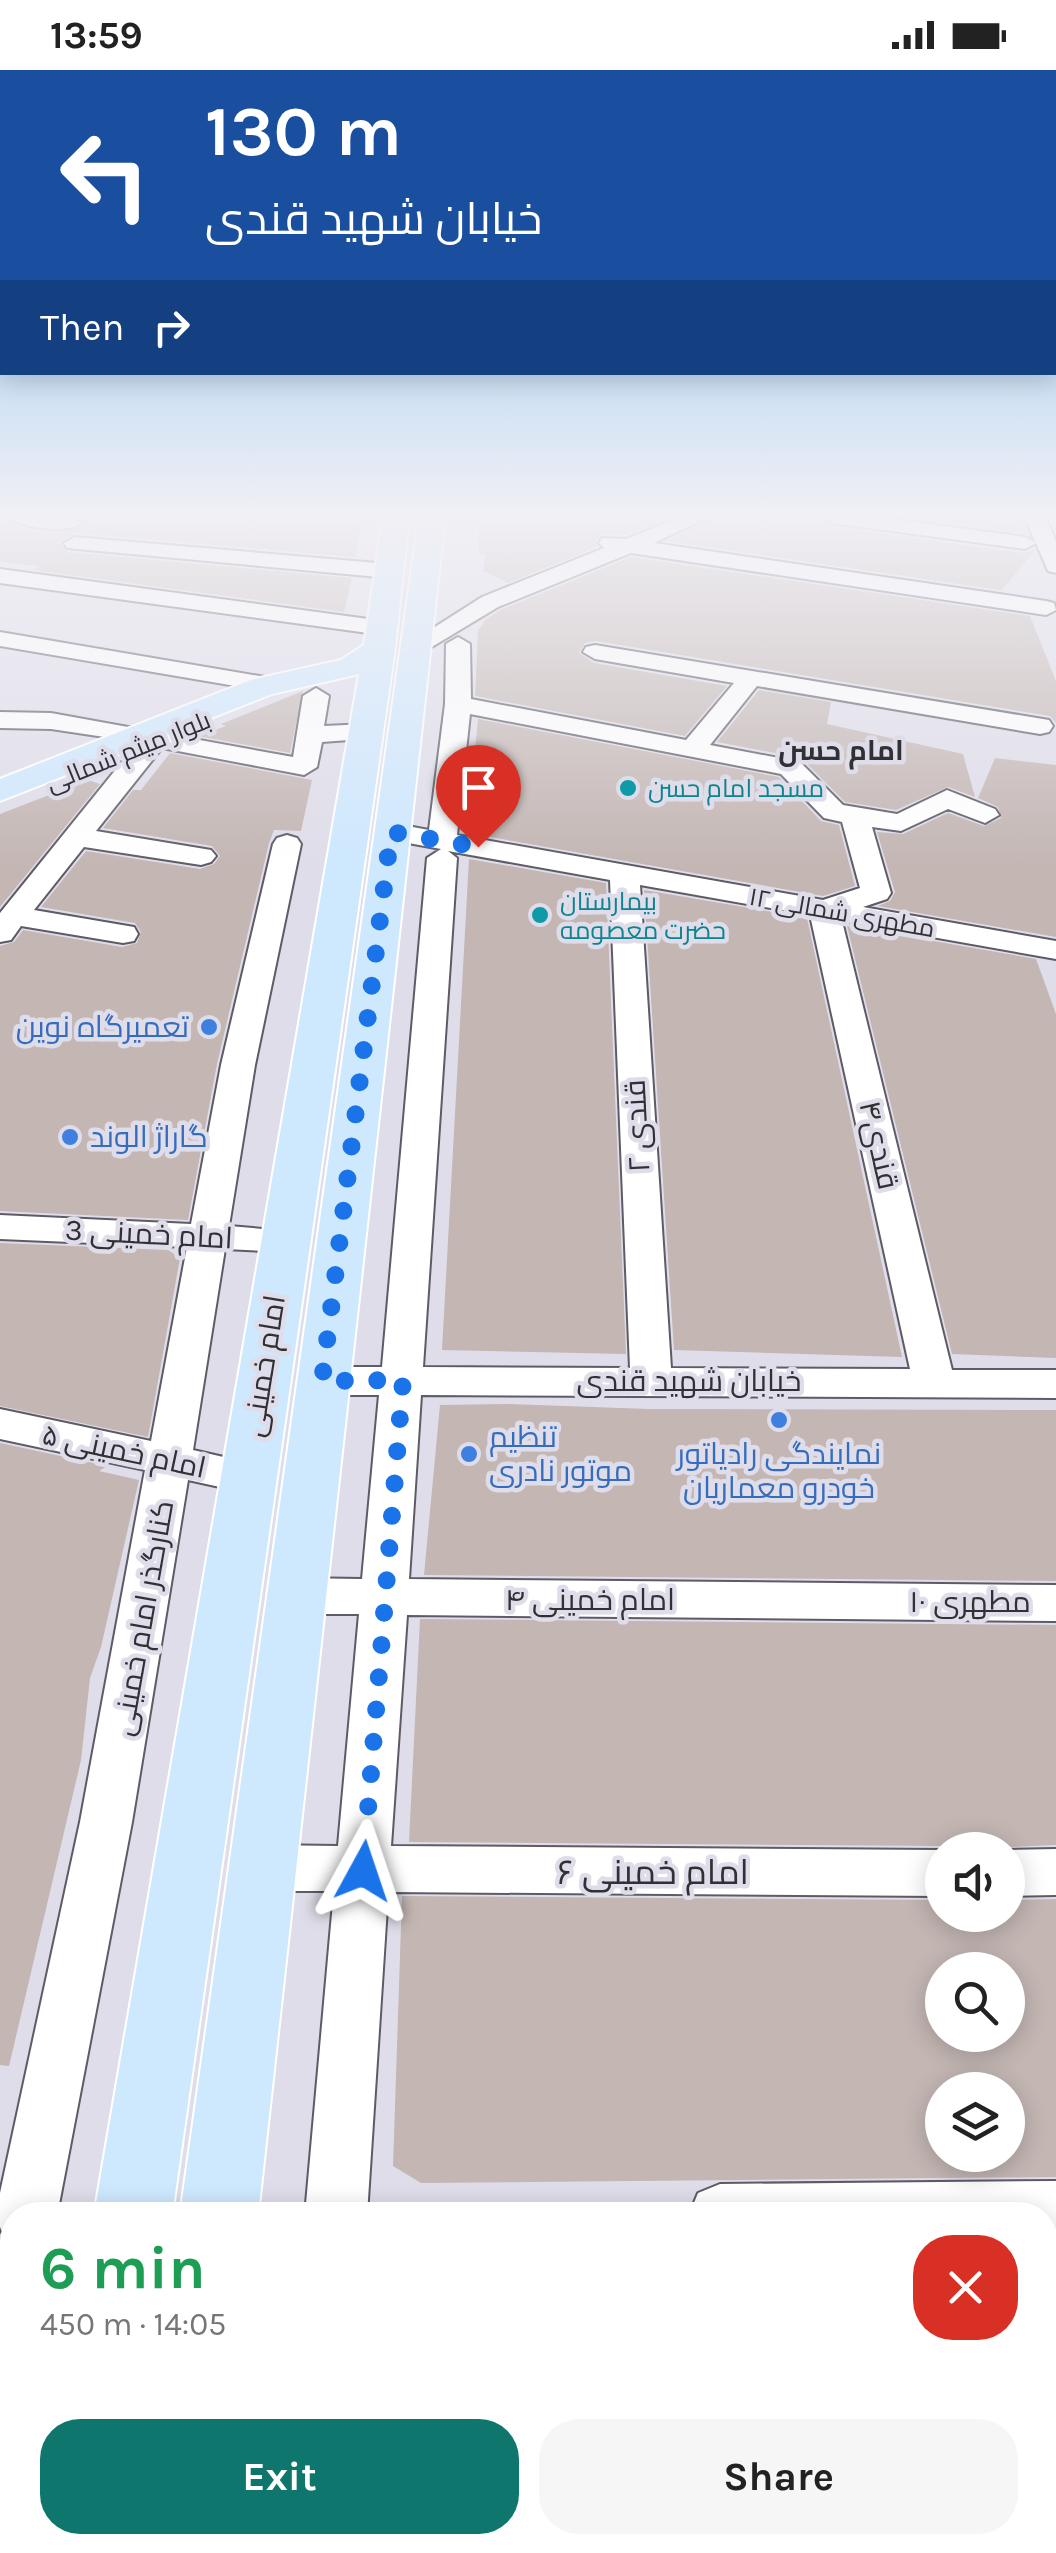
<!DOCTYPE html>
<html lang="en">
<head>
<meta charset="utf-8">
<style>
	body { margin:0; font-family:Karla,Cairo,sans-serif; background:#f6f6f6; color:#222; height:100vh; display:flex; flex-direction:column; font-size:38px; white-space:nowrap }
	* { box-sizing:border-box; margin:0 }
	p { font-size:32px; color:#767676 }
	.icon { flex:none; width:55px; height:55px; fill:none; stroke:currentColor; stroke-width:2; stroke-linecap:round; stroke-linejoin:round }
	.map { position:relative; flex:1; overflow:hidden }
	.panel { position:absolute; left:0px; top:2132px; width:1058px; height:352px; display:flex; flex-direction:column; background:#fff; border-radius:40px 40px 0 0; box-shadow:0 5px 25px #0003 }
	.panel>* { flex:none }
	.top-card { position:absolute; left:0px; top:0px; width:1058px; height:305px; box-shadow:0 5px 25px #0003; background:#1a4fa0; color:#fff; overflow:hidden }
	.fabs { position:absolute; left:925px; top:1762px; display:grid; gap:20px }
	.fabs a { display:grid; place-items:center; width:100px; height:100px; border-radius:50%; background:#fff; box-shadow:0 5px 25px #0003; font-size:50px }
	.pin { position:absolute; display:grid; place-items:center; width:85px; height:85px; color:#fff; margin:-102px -42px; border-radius:50% 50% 50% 0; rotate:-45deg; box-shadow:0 0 10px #0007 }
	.pin .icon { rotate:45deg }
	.me { position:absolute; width:110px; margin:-55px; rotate:5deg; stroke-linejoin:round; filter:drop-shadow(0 0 8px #0008) }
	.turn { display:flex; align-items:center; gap:35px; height:210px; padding:0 40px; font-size:45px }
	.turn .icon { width:130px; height:130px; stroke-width:2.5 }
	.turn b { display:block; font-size:70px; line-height:85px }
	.then { display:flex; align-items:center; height:95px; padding:0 40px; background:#0003; gap:20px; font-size:38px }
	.round { display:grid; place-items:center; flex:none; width:105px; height:105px; border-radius:40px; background:#f6f6f6 }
	.head { display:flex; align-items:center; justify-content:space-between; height:170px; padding:0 40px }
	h1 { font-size:60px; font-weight:700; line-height:75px; color:#1e9e55 }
	.action { display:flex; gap:20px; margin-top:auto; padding:20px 40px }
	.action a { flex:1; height:115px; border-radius:40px; background:#0f766e; color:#fff; font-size:40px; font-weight:700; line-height:115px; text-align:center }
	.action a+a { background:#f6f6f6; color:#222 }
	.status { display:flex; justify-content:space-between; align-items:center; height:70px; padding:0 50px; background:#fff; direction:ltr }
	.status svg { height:28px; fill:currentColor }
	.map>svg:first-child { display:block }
	.green { fill:#accd92 }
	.building { fill:#c3b6b3; fill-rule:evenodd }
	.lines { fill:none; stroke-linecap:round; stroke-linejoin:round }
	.minor-casing { stroke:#5d5b65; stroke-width:4 }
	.major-casing { stroke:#fff; stroke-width:4 }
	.minor { fill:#fff; fill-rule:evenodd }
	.major { fill:#cee8fe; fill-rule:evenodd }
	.route { stroke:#1a73e8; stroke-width:18; stroke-dasharray:0 32.4 }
	.culture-dot { fill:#0f9aa8; stroke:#dfdde9; stroke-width:4 }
	.shop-dot { fill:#3f7fe0; stroke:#dfdde9; stroke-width:4 }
	.labels { text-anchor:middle; stroke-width:9; stroke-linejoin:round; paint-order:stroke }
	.far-street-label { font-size:25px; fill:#313135; stroke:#dfdde9 }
	.far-culture-label { font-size:25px; fill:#0d838f; stroke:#dfdde9; text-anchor:start }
	.far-neighbourhood-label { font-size:28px; font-weight:bold; fill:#313135; stroke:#dfdde9 }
	.shop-label { font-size:30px; fill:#366cbe; stroke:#dfdde9; text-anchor:start }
	.street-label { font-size:30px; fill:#313135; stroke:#dfdde9 }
	.near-street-label { font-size:35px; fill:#313135; stroke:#dfdde9 }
</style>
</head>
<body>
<div class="status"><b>13:59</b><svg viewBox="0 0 49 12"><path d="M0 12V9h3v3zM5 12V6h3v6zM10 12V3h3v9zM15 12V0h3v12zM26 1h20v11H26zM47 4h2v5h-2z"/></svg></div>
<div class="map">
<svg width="1056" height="2483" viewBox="0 0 1056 2483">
	<rect width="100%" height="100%" fill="#dfdde9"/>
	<path class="green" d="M12,2388V2472L30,2473L22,2483H0V2399Z"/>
	<g class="building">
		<path d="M0,447L22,458L55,463L83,456L85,452L78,447H362L355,487L75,463L60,472L67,482L352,508L344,542L33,500L40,496L0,492Z"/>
		<path d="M479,447H671L625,465L602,464L596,471L597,477L508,513L483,501L486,485L479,484Z"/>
		<path d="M712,447H818L832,457L1024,483L1035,480L1002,520L1019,523L667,471Z"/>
		<path d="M905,447H1022L1028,464L1026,463Z"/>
		<path d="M631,487L1030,546L1056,611V653L1050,646L596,571L585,573L579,583L594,593L727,616L685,666L475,626L478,561L485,550L500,540Z"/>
		<path d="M759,620L831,632L827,654L963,684L975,727L948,717L896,740L845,732L801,688L717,672Z"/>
		<path d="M303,621L290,683L198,666L226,656L221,654Z"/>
		<path d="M478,649L779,707L821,751L839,755L855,816L823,826L467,763Z"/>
		<path d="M170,683L312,710L301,761L274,760L269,773L217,994L188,1150L0,1141V876L14,872L23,860L122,877L137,873L141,862L135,853L41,837L86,781L200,799L214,794L220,786L212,776L103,758L133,720H141Z"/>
		<path d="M995,688L1056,695V867L878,836L890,831L895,822L877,762L903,764L948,743L984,756L1001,748L998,737L978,728Z"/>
		<path d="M88,710L100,714L0,837V744Z"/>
		<path d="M469,789L606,813L626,1284L442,1280Z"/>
		<path d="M644,820L807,848L902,1287L674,1280Z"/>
		<path d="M847,856L1036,889L1056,944V1288L952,1284Z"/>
		<path d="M0,1173L168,1180L180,1188L148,1367L0,1336Z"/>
		<path d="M507,1334L649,1339L1056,1340V1511L424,1505L440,1335Z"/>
		<path d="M0,1373L107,1396L99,1401L139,1410L101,1577L90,1608L81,1690L9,1996L0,1995Z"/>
		<path d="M420,1549L1056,1555V1775L946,1780L942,1776L409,1772Z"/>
		<path d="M402,1826L942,1830V1845H1008V1830L1056,1829V2107L421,2113L393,2096ZM942,1900H1008V1965H942ZM942,2020H1008V2085H942Z"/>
	</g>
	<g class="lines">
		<g class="minor-casing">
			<g id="minor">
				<path d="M9,447H71L81,453C67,464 21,458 9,447Z"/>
				<path d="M681,447H709L654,473L1046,531L1054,533L1056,540L1046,545L631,483L498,537L425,581H409L405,576L482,527L604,478L599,473L602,468L626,469Z"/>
				<path d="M822,447H878L1025,467L1035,472L1025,447H1045L1056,471V503L1048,501L1036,473L1025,479L832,453Z"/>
				<path d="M75,467L389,494L400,501L389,508L67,478L64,473Z"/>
				<path d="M0,499L383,551L395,558L383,565L0,513Z"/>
				<path d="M0,562L271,608L283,615L271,622L0,576Z"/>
				<path d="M458,567L470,574L471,629L686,670L734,613L595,589L583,582L586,577L595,575L1049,650L1053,656L1049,662L1040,664L757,616L710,675L800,692L843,735L897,744L947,720L995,739L999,745L985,753L948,739L901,761L872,757L891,823L887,829L863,837L1056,871V889L842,851L952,1300H1056V1328L421,1325L409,1509L1056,1515V1551L407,1545L391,1776L942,1780V1826L388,1822L367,2145H305L334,1821H262L243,1814L235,1798L243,1782L262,1775L338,1776L359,1544H295L278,1538L272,1526L278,1514L295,1508L362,1509L379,1325H321L306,1321L300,1311L306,1301L321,1297H382L427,788L441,779L381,768L377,762L381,756L391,753L429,760L445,634L446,574ZM470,644L781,704L824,748L842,752L860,818L823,830L457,765ZM448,781L610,810L630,1298L423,1297L457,788ZM640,815L810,845L910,1299L671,1298Z"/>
				<path d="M316,618L329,626L324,656L367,654L380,662L376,668L322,672L317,697L304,705L162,678L96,761L211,780L216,786L211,792L201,795L84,777L34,840L134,857L138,864L134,871L123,873L21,856L11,870L0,872V843L138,672L51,659L0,658V642L51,643L293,687L303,626Z"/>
				<path d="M287,765L297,768L301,774L255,995L229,1156L298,1162L303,1170L298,1178L284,1182L225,1179L193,1380L263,1396L269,1407L263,1418L247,1423L188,1410L132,1752L57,2145H12V2170L4,2167L0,2157V2123L80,1752L145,1400L0,1369V1339L151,1371L187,1177L0,1169V1145L191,1154L221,995L273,774L277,768Z"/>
				<path d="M1056,1779V1825L1008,1826V1780Z"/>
				<path d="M1056,2111V2173H1045V2145H689L698,2123L720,2114Z"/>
				<path d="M12,2179V2250L11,2251L0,2246V2184Z"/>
			</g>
		</g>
		<g class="major-casing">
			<g id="major">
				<path d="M383,447H409L395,578L172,2145H94L359,604L272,624L0,731V709L251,610L341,590L364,575Z"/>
				<path d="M419,447H445L258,2145H180Z"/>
				<path d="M12,2293V2380L0,2386V2298Z"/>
				<path d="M60,2472H217L213,2483H64Z"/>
			</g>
		</g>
		<use href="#minor" class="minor"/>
		<use href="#major" class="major"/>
	</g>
	<linearGradient id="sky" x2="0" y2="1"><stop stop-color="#77bcf0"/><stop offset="0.56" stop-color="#f1f0f5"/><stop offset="1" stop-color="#f1f0f5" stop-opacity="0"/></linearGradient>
	<rect width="1056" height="795" fill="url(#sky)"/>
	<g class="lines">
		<path class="route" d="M363,1801L403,1310L322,1311L391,762L478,777"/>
	</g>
	<g class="culture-dot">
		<circle cx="628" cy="718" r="10"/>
		<circle cx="540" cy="845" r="10"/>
	</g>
	<g class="shop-dot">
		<circle cx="209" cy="957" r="10"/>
		<circle cx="70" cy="1067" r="10"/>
		<circle cx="779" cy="1350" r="10"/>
		<circle cx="469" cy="1384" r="10"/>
	</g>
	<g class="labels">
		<g class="far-street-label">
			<text transform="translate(128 681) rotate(-22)" y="9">بلوار میثم شمالی</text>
			<text transform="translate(842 842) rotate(10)" y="9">مطهری شمالی ۱۲</text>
		</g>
		<g class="far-culture-label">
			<text x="648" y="727">مسجد امام حسن</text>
			<text x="560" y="840">بیمارستان<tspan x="560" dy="29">حضرت معصومه</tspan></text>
		</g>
		<g class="far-neighbourhood-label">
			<text x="841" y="690">امام حسن</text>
		</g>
		<g class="shop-label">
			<text x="189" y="967" text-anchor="end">تعمیرگاه نوین</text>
			<text x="90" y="1077">گاراژ الوند</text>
			<text x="489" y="1377">تنظیم<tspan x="489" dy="34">موتور نادری</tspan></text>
			<text x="779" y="1394" text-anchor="middle">نمایندگی رادیاتور<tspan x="779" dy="34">خودرو معماریان</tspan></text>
		</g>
		<g class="street-label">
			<text transform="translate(637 1056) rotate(-93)" y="10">قندی ۲</text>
			<text transform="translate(879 1075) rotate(77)" y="10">قندی۴</text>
			<text transform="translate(149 1164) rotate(3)" y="10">امام خمینی 3</text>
			<text transform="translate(264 1296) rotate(-81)" y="10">امام خمینی</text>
			<text x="689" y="1321">خیابان شهید قندی</text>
			<text transform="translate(124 1381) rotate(12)" y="10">امام خمینی ۵</text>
			<text x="590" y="1540">امام خمینی ۴</text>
			<text x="970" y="1542">مطهری ۱۰</text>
			<text transform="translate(143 1548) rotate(-80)" y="10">کنارگذر امام خمینی</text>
		</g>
		<g class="near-street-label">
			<text x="653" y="1814">امام خمینی ۶</text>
		</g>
	</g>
</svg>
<div class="fabs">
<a><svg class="icon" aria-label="sound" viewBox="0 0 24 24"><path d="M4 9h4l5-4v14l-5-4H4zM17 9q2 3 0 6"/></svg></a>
<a><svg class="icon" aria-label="search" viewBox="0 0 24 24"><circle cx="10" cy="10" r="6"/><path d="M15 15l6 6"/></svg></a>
<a><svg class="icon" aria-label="layers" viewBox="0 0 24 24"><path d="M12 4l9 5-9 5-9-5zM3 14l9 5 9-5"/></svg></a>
</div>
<div class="pin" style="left:478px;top:777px;background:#d93025"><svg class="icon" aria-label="arrive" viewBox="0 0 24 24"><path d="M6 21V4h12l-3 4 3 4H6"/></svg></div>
<svg class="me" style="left:363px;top:1801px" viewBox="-20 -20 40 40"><path d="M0-17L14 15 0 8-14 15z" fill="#1a73e8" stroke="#fff" stroke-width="4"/></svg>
<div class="top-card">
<div class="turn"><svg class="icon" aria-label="left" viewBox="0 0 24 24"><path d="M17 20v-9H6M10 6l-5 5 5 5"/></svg><div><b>130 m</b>خیابان شهید قندی</div></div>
<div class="then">Then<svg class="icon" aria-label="right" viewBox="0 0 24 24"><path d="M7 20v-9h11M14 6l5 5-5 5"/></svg></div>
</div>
<section class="panel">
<div class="head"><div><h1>6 min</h1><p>450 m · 14:05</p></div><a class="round" style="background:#d93025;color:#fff"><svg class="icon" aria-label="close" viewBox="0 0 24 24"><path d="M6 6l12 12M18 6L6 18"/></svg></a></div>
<div class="action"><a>Exit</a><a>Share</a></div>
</section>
</div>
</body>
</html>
